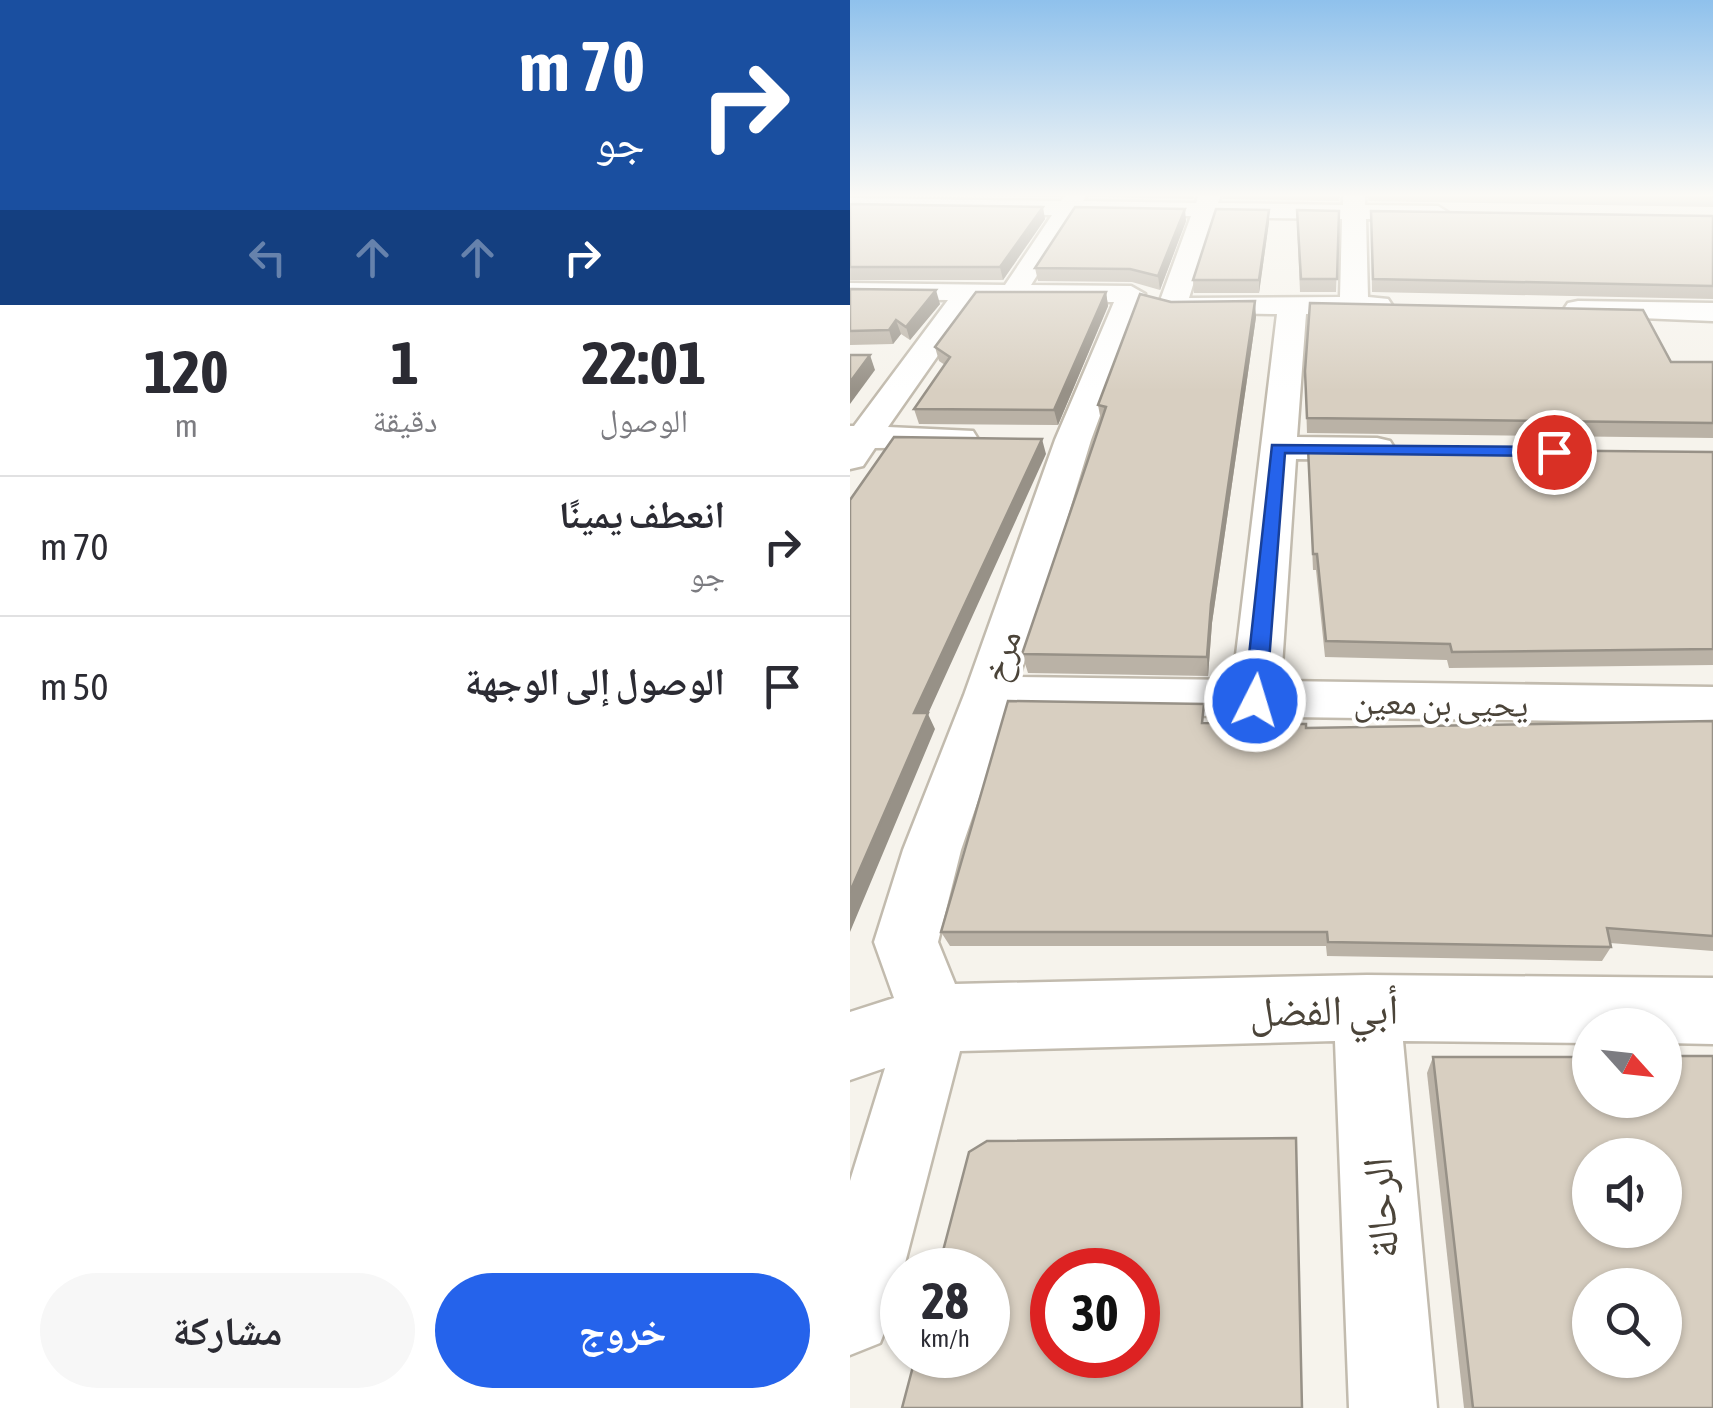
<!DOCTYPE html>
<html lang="ar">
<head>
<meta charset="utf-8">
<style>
	body { margin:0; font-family:"Asap Condensed","Noto Naskh Arabic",sans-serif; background:#f7f7f7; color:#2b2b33; direction:rtl; height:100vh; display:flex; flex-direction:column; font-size:38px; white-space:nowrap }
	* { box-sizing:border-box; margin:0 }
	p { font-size:32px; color:#7c7c81 }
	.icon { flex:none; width:55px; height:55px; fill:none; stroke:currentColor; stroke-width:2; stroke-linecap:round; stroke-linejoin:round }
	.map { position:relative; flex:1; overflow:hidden; direction:ltr }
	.details { display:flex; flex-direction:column; background:#fff; width:850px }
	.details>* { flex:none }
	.banner { background:#1a4fa0; color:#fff; overflow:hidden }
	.needle { width:65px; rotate:117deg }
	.fabs { position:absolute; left:722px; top:1008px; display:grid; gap:20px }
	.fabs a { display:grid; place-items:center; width:110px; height:110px; border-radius:50%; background:#fff; box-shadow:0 2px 8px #0004; font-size:50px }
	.speed { position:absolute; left:30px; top:1248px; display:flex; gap:20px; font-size:50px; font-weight:700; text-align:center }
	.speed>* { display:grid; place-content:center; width:130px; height:130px; border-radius:50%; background:#fff; box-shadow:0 2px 8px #0004; line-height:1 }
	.speed small { font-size:25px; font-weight:400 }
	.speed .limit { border:15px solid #d22; background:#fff; color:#111 }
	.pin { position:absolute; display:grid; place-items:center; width:85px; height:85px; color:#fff; margin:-42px; border:5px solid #fff; border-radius:50%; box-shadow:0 2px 10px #0007 }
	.me { position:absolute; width:110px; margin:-55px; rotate:5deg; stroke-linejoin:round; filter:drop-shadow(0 0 8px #0008) }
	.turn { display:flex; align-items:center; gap:35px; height:210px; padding:0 40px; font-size:45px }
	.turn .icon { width:130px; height:130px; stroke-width:2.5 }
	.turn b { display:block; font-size:70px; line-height:85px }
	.lanes { display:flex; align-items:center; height:95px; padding:0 40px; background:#0003; justify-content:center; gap:50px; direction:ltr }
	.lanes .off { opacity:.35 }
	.eta { display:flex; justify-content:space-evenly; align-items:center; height:170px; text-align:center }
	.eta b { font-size:60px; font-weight:700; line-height:70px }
	.button { display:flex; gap:20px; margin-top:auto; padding:20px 40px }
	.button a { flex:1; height:115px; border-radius:60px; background:#2563eb; color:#fff; font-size:40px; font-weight:700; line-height:115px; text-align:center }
	.button a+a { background:#f7f7f7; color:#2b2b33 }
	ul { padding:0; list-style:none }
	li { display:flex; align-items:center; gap:30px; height:140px; padding:0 40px; border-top:2px solid #e1e1e2 }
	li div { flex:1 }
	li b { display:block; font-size:38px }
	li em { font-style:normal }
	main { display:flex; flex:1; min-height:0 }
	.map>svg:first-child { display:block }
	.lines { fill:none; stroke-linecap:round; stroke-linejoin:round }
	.minor-casing { stroke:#c2bbae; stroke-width:5 }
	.minor { fill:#fff; fill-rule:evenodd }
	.wall { fill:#bab2a6 }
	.shaded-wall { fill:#979187 }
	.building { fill:#d8cfc1; stroke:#979187; stroke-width:2.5; fill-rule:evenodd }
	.route { fill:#2563eb; stroke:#184099; stroke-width:2.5 }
	.labels { text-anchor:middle; stroke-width:8; stroke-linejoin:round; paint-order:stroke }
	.street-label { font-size:35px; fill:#4b4439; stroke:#fff }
	.near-street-label { font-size:42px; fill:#4b4439; stroke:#fff }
</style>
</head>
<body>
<main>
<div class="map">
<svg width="863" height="1408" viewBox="0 0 863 1408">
	<rect width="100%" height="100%" fill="#f6f3ec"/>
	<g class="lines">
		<g class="minor-casing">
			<g id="minor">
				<path d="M216,194H238L233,201L346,203L349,194H371L368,203L493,205V194H515V205L588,206L599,213L588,220L516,219L518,297L538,299L542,305L538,311L456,314L447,437L527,438L540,441L545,449L540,457L527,460L446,459L431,681L863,687V723L158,713L111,850L88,942L105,984L517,975L863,978V1044L815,1043V1025H740V1043L553,1041L587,1408H499L485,1041L110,1051L42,1313L30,1343L0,1355V1181L35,1068L0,1080V1012L44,998L24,942L53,850L114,695L205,440L264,302L126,301L38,427L123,431L128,439L123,447L25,448L13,466L0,469V426H4L98,300L0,299V283L155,285L202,215L0,212V198L211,201ZM225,215L341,216L308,306L312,312L427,314L383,680L169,677L241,440L295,294L281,286L181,285ZM364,217L492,219L490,297L339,298Z"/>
				<path d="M728,301L863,303V321L718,315L714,309L718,303Z"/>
			</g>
		</g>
		<use href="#minor" class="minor"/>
	</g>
	<g class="wall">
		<path d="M0,194H212L209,197Z"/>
		<path d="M239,194H345L343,199L240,197Z"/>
		<path d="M372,194H490L489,201L373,199Z"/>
		<path d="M516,194H863V207L519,201Z"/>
		<path d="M0,204L195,219L153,280H0Z"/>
		<path d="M419,210V222L409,293H344L343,280Z"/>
		<path d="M489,211L486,292H450L447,222Z"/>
		<path d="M521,211L863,216V299L522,292Z"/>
		<path d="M336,221L310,290L282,282L188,281L185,268Z"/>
		<path d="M0,289L90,304L60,340L51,334L43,344L0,345Z"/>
		<path d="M256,292L258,306L208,425L69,424L64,409L95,365L89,361L85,347Z"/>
		<path d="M321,302L406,317L362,623L358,676L178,673L172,654L251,421L248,405Z"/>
		<path d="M821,362H863V438L457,433L455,371Z"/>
		<path d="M458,448L863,452V665L599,668L597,660L475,657L466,570H463Z"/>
		<path d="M863,721V951L760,943L761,947L752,961L477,956L476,946H100L91,932L355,723L456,728Z"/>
		<path d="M583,1057L863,1408H614L577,1073Z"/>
	</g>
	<g class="shaded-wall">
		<path d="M193,207L195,219L153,280L150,267Z"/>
		<path d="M335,209L336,221L310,290L308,276Z"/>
		<path d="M419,210V222L409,293V280Z"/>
		<path d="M86,290L90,304L60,340L56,327Z"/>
		<path d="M256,292L258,306L208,425L204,410Z"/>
		<path d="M405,301L406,317L362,623L358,676L357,657L361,604Z"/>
		<path d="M46,320L51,334L43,344L39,330Z"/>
		<path d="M20,355L25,370L0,404V382Z"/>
		<path d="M192,439L196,454L78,714L85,729L0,932V892L64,713Z"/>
	</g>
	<g class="building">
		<path d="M787,194H863V196Z"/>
		<path d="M0,204L193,207L150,267H0Z"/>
		<path d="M225,207L335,209L308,276L280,269L185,268Z"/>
		<path d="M366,209L419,210L409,280H343Z"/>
		<path d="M447,210L489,211L487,279H451Z"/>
		<path d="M521,211L863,216V286L523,279Z"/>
		<path d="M0,289L86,290L56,327L46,320L39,330L0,331Z"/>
		<path d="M126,292H256L204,410L64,409L100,357L85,347Z"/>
		<path d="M290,294L321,302L405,301L361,604L357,657L172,654L256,407L248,405Z"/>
		<path d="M460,303L793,310L821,362H863V423L457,418L455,371Z"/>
		<path d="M0,355H20L0,382Z"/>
		<path d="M44,437L192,439L64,713H78L0,892V500Z"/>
		<path d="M458,448L863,452V649L602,652L600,644L476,641L467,554H463Z"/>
		<path d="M158,701L354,704L352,723L456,724V728L863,721V936L757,928L761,947L478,942L477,932H91Z"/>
		<path d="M815,1056H863V1408H623L583,1057H740V1100H815ZM740,1155H815V1230H740ZM740,1285H815V1360H740Z"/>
		<path d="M446,1138L452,1408H52L66,1355H138V1270H88L119,1152L137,1141ZM202,1270H288V1355H202Z"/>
	</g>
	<linearGradient id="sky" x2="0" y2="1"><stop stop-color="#8fc1ec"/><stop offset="0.5" stop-color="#fbfaf6"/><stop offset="1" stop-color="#fbfaf6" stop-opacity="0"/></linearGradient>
	<rect width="863" height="391" fill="url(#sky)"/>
	<path class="route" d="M422,445L704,447L713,452L704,456L435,453L416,701L405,710L394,701Z"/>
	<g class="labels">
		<g class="street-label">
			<text transform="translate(152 656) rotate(-72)" y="12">مرخ</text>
			<text transform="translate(591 703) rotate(1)" y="12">يحيى بن معين</text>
		</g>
		<g class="near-street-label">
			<text transform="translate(474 1010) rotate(-1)" y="15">أبي الفضل</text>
			<text transform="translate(530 1208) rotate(-94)" y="15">الرحالة</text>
		</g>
	</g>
</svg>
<div class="fabs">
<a><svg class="needle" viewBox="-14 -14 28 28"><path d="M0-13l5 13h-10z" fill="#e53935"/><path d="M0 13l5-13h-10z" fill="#7c7c81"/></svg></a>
<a><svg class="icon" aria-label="sound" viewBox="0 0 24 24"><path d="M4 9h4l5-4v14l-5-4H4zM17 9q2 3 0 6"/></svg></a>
<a><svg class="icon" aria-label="search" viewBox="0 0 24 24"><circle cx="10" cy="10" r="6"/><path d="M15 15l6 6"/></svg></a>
</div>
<div class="speed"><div>28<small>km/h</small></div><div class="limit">30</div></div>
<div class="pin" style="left:704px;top:452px;background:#d93025"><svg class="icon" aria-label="arrive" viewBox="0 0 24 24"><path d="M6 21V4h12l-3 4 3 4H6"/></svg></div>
<svg class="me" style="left:405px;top:701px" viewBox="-20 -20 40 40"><circle r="17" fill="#2563eb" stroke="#fff" stroke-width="3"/><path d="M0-11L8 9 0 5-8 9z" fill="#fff"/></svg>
</div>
<section class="details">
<div class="banner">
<div class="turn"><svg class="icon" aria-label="right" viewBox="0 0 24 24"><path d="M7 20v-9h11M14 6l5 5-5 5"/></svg><div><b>70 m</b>جو</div></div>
<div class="lanes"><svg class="icon off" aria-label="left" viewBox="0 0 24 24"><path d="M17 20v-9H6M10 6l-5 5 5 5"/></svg><svg class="icon off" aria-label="ahead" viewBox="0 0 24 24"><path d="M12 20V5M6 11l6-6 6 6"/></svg><svg class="icon off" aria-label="ahead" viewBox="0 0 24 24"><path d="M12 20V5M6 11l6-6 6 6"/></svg><svg class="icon" aria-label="right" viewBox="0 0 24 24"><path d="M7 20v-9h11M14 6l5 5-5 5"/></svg></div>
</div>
<div class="eta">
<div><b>22:01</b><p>الوصول</p></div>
<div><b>1</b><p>دقيقة</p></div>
<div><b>120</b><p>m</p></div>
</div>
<ul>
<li><svg class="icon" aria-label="right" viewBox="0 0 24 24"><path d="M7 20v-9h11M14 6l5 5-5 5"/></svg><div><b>انعطف يمينًا</b><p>جو</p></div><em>70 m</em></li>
<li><svg class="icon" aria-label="arrive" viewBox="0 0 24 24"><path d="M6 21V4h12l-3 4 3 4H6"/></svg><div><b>الوصول إلى الوجهة</b></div><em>50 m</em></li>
</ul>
<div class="button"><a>خروج</a><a>مشاركة</a></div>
</section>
</main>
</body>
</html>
